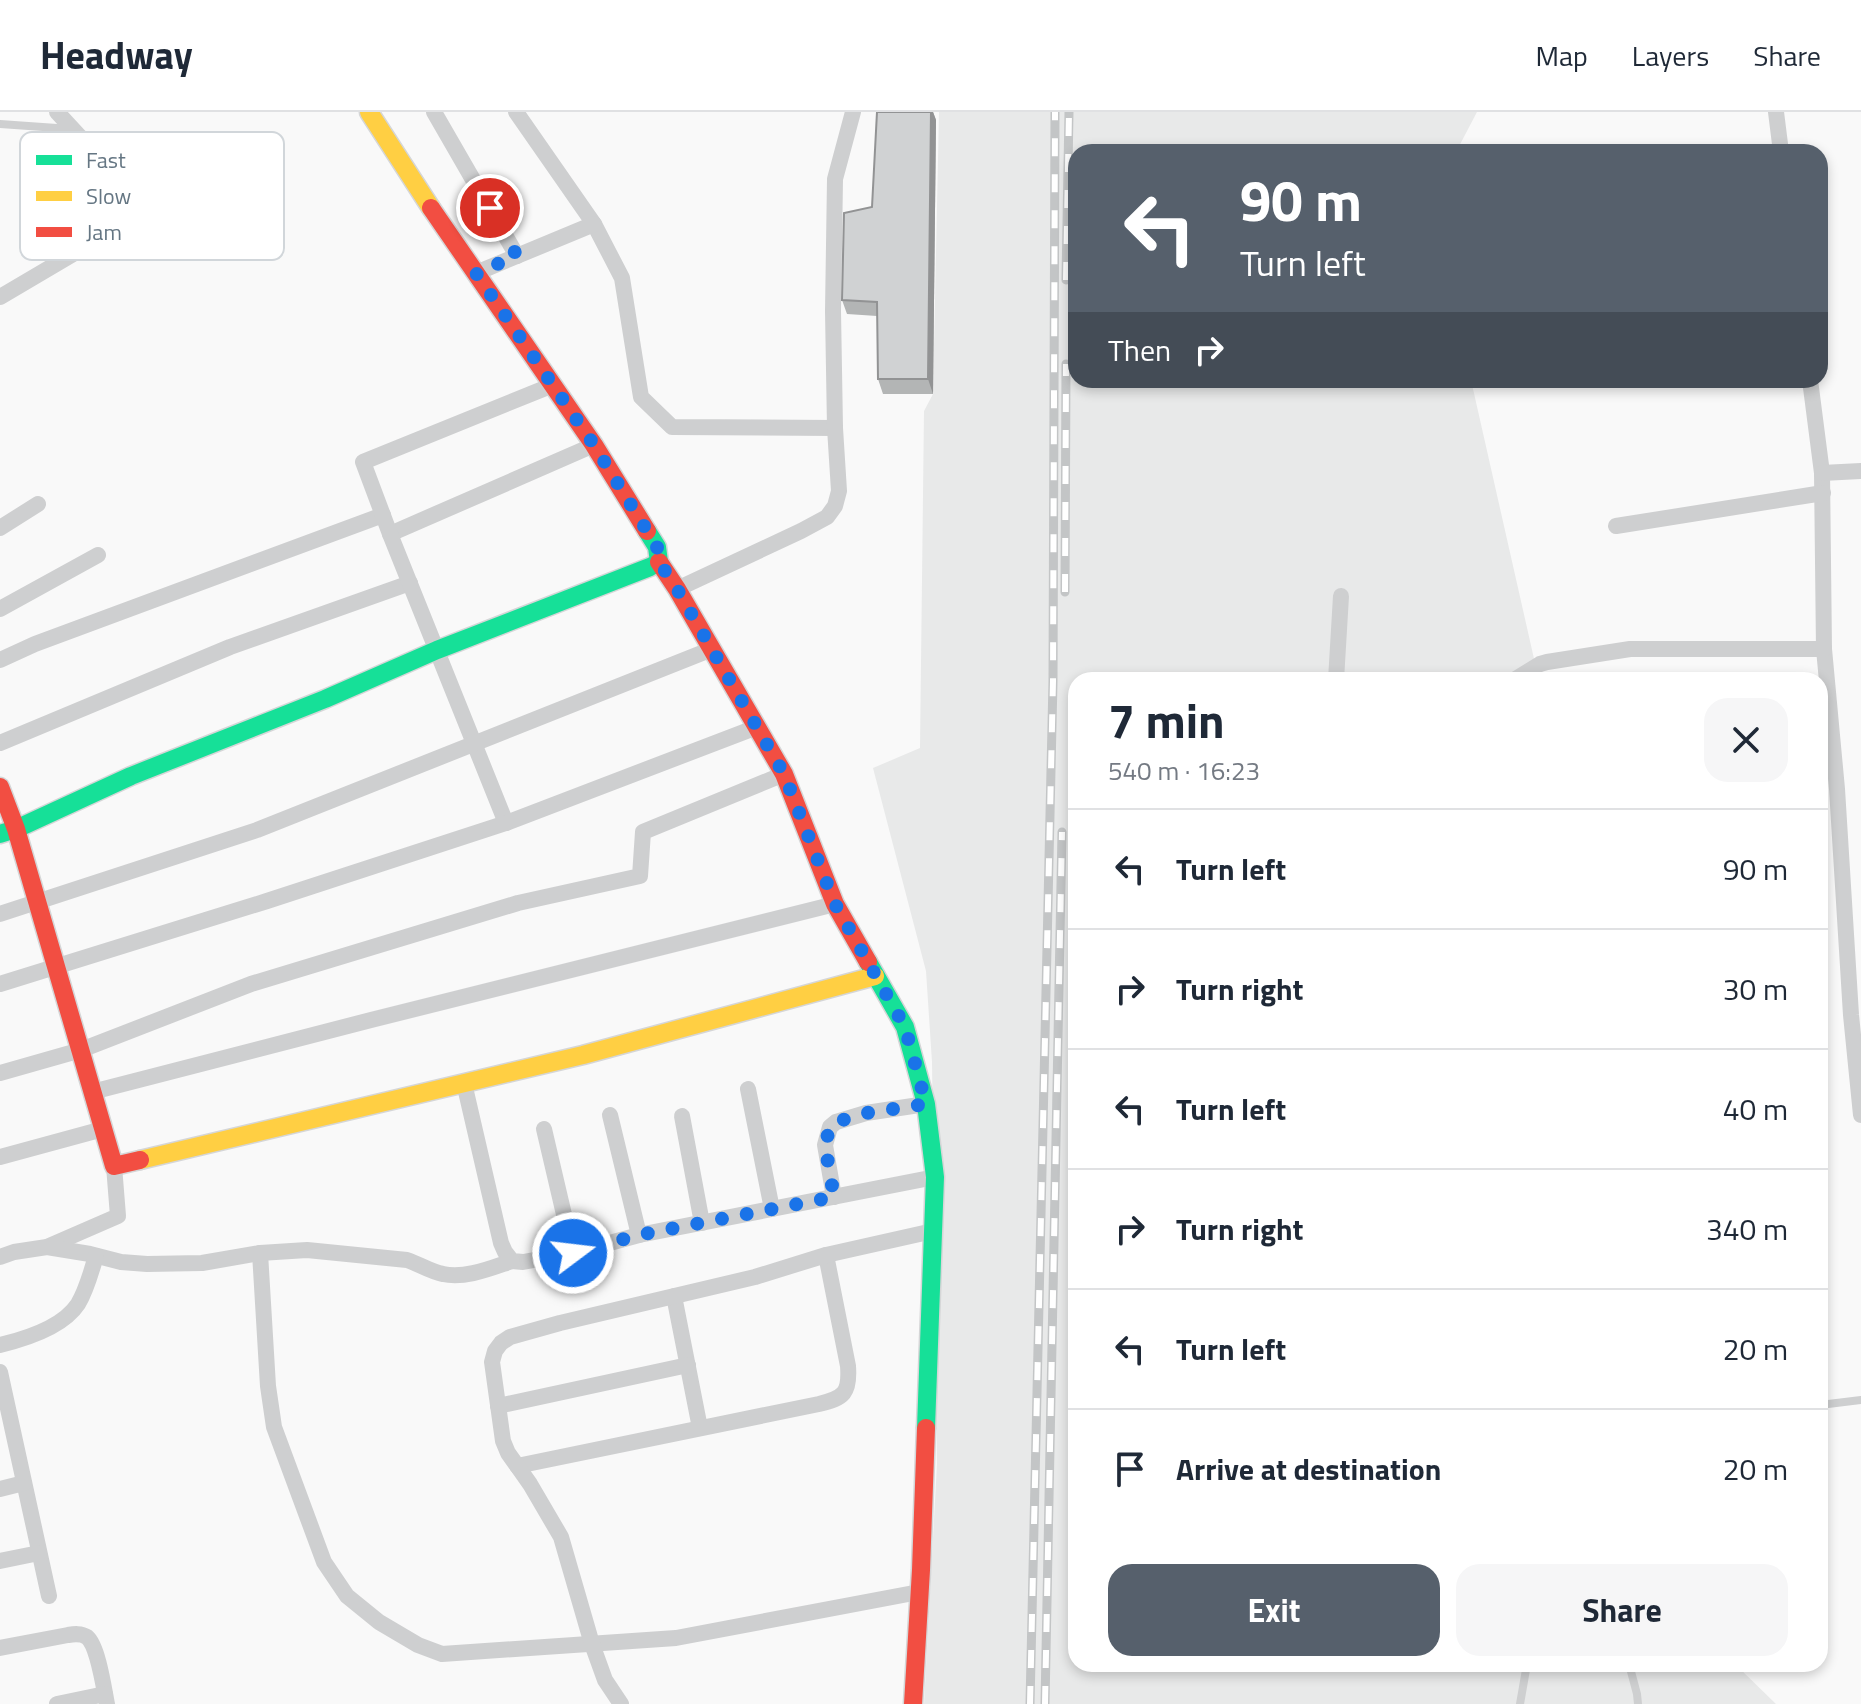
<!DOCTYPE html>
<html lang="en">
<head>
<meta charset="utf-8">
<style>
	body { margin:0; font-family:"Titillium Web",sans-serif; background:#f6f6f7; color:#1f2937; height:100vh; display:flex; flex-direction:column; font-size:30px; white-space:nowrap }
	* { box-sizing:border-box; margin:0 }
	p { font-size:26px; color:#747a83 }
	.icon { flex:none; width:44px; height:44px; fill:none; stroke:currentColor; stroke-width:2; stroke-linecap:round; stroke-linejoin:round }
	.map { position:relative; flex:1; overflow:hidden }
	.sheet { position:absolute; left:1068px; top:560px; width:760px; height:1000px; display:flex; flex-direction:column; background:#fff; border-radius:24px; box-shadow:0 4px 12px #0003 }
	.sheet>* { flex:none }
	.guide { position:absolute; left:1068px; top:32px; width:760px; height:244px; border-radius:24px; box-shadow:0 4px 12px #0003; background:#56606c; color:#fff; overflow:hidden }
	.pin { position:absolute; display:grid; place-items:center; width:68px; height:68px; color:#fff; margin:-34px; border:4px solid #fff; border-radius:50%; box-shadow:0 2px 8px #0007 }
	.me { position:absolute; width:88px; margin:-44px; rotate:75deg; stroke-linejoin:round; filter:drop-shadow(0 0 6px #0008) }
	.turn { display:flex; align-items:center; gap:28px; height:168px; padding:0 40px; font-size:36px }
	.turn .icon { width:104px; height:104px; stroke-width:2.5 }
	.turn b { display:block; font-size:56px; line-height:68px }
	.then { display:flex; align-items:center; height:76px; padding:0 40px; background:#0003; gap:16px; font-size:30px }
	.round { display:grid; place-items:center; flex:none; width:84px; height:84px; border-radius:24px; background:#f6f6f7 }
	.overview { display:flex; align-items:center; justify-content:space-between; height:136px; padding:0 40px }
	h1 { font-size:48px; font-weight:700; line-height:60px }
	.button { display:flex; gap:16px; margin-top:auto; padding:16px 40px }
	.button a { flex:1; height:92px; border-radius:24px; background:#56606c; color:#fff; font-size:32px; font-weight:700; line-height:92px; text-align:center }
	.button a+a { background:#f6f6f7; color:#1f2937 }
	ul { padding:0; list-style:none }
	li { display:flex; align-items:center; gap:24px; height:120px; padding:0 40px; border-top:2px solid #e0e1e3 }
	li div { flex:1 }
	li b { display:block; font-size:30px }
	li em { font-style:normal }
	header { display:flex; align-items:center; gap:48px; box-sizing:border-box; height:112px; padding:0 40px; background:#fff; border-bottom:2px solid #e0e1e3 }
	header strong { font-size:38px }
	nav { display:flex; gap:44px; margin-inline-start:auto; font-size:28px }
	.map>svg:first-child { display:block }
	.built { fill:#e8e9e9 }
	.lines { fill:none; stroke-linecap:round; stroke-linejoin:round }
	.fast-casing { stroke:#d5d6d7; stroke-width:21 }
	.slow-casing { stroke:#d5d6d7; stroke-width:21 }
	.jam-casing { stroke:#d5d6d7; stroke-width:21 }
	.lane { stroke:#cecfd0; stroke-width:8 }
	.street { stroke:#cecfd0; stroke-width:16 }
	.fast { stroke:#16e098; stroke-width:18 }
	.slow { stroke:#ffcf43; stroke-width:18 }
	.jam { stroke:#f24e42; stroke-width:18 }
	.rail-casing { stroke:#c3c5c6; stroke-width:9 }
	.rail { stroke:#fff; stroke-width:6; stroke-dasharray:18; stroke-linecap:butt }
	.wall { fill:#b3b5b5 }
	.shaded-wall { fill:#929394 }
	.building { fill:#d0d2d3; stroke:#929394; stroke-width:2 }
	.route { stroke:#1a73e8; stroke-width:14; stroke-dasharray:0 25.2 }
	.key { fill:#fff; stroke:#d1d6da; stroke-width:2 }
	.key-label { font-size:22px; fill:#657683 }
</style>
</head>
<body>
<header>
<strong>Headway</strong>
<nav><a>Map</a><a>Layers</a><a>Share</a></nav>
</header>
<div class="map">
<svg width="1861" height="1592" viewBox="0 0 1861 1592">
	<rect width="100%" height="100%" fill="#f9f9f9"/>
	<path class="built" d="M939,0H1477L1456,40H1076V268H1471L1537,560L1546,568H1076V1552H1735L1776,1592H924L937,1352L932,950L926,859L873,656L920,636L924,299L933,282Z"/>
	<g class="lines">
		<g class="fast-casing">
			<g id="fast">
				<path d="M0,722L16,717L131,664L325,587L437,538L650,455L659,450L657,435L647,419"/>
				<path d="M868,850L905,915L926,992L935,1065L926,1316"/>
			</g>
		</g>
		<g class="slow-casing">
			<g id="slow">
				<path d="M369,0L431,96"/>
				<path d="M140,1048L583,943L875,864"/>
			</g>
		</g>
		<g class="jam-casing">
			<g id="jam">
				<path d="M431,96L594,333L647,419"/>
				<path d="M659,450L677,477L784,662L835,792L868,850"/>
				<path d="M0,675L16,717L114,1054L140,1048"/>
				<path d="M913,1592L921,1458L926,1316"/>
			</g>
		</g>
		<g class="lane">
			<path d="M0,12L71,17"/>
			<path d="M1820,1293L1861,1288"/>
			<path d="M1629,1552L1637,1582L1638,1592"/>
			<path d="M1520,1592L1527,1552"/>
		</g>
		<g class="street">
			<path d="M434,0L517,144"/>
			<path d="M516,0L594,112L622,166L641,285L672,315L835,316"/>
			<path d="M1776,0L1781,40"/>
			<path d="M476,161L594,112"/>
			<path d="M0,185L90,132L116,120L128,110L134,100L135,94L134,85L129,78L57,0"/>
			<path d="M1810,268L1822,361L1824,537L1837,677L1851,903L1861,1003"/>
			<path d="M1822,361L1861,359"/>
			<path d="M1616,414L1823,381"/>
			<path d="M0,416L38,392"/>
			<path d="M390,422L594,333"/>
			<path d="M677,477L801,419L827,405L835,394L839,379L835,316L833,199L835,67L853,0"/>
			<path d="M0,497L98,443"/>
			<path d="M0,548L35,532L383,403"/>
			<path d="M1336,568L1341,484"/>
			<path d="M1514,568L1540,552L1547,550L1630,537H1824"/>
			<path d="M0,631L230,535L410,471"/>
			<path d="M506,711L390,422L363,350L553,273"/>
			<path d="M0,802L257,718L712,537"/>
			<path d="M0,872L267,789L506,711L757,615"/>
			<path d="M0,961L81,938L251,872L518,791L640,764L643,720L784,662"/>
			<path d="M464,971L501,1131L505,1140L512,1149L523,1150L573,1141L639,1123L935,1065"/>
			<path d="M748,977L772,1097"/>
			<path d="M92,980L371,908L835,792"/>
			<path d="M610,1003L639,1123"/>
			<path d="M682,1004L702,1111"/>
			<path d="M544,1017L573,1141"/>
			<path d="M0,1045L103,1017"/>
			<path d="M834,1085L825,1033L830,1015L836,1010L866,1001L926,992"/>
			<path d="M49,1134L118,1104L114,1054"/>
			<path d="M260,1141L268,1274L274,1315L324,1450L347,1484L379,1510L418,1533L442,1542L676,1526L919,1480"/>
			<path d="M0,1145L14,1140L47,1135L90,1142L121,1150L147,1152L202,1151L260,1141L307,1138L407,1148C419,1152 431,1160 443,1162C465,1167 491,1156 512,1149"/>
			<path d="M674,1184L700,1316"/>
			<path d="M0,1233C25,1227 63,1215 78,1192C87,1177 91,1160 96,1144"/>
			<path d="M0,1260L49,1484"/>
			<path d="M498,1294L688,1253"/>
			<path d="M517,1354L819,1292C844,1286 850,1281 848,1254L826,1143"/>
			<path d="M0,1377L24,1371"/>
			<path d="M0,1449L39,1441"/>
			<path d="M0,1536L68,1523C74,1522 81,1521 87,1525C98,1534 104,1577 107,1592"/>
			<path d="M57,1592L105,1582"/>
			<path d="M621,1592L605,1568L592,1532L561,1425L530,1372L508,1341L503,1329L492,1250L495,1239L501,1231L510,1225L560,1211L755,1165L826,1143L933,1119"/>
		</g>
		<use href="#fast" class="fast"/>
		<use href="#slow" class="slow"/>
		<use href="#jam" class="jam"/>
		<g class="rail-casing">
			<g id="rail">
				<path d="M1066,168L1069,0"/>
				<path d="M1065,480L1066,252"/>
				<path d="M1030,1592L1053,569L1055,0"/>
				<path d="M1045,1592L1062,720"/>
			</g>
		</g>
		<use href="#rail" class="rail"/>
	</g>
	<path class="wall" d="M877,0H933L936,8L933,282H883L878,267L877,204L847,202L842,188L872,95Z"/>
	<path class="shaded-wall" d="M931,0H933L936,8L933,282L928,267Z"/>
	<path class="building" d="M877,0H931L928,267H878L877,190L842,188L844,101L872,95Z"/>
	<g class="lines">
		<path class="route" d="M490,96L517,144L476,161L594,333L657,435L659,450L677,477L784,662L835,792L905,915L926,992L866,1001L836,1010L830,1015L825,1033L834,1085L639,1123L573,1141"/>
	</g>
	<rect x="20" y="20" width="264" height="128" rx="12" class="key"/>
	<rect x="36" y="43" width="36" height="10" fill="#16e098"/>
	<rect x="36" y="79" width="36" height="10" fill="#ffcf43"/>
	<rect x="36" y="115" width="36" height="10" fill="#f24e42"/>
	<g class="key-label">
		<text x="86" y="56">Fast</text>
		<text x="86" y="92">Slow</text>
		<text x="86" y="128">Jam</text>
	</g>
</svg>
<div class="pin" style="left:490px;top:96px;background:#d93025"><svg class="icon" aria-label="arrive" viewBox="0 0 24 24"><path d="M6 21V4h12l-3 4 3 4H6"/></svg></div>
<svg class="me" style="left:573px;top:1141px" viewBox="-20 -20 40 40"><circle r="17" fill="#1a73e8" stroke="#fff" stroke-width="3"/><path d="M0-11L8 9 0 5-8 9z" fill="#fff"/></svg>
<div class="guide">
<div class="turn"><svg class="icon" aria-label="left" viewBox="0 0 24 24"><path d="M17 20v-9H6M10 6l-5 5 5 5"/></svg><div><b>90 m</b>Turn left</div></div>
<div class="then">Then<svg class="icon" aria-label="right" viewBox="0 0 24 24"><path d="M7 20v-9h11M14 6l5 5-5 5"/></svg></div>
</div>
<section class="sheet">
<div class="overview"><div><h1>7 min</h1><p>540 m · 16:23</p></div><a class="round"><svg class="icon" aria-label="close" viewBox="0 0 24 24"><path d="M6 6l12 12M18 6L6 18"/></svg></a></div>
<ul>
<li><svg class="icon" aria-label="left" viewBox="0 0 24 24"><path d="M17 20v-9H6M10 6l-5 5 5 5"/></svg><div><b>Turn left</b></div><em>90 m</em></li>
<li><svg class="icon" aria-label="right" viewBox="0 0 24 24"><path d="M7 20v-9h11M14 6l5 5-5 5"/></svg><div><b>Turn right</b></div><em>30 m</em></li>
<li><svg class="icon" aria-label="left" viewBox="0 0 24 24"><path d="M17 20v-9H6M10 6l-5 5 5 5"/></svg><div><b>Turn left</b></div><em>40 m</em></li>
<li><svg class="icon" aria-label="right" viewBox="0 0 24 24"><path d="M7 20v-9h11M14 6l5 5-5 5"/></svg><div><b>Turn right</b></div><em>340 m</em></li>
<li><svg class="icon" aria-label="left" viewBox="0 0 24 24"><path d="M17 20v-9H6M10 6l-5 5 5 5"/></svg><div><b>Turn left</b></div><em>20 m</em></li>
<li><svg class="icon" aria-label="arrive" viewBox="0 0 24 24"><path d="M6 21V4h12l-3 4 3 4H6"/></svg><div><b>Arrive at destination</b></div><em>20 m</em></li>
</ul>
<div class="button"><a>Exit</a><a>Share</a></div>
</section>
</div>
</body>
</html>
